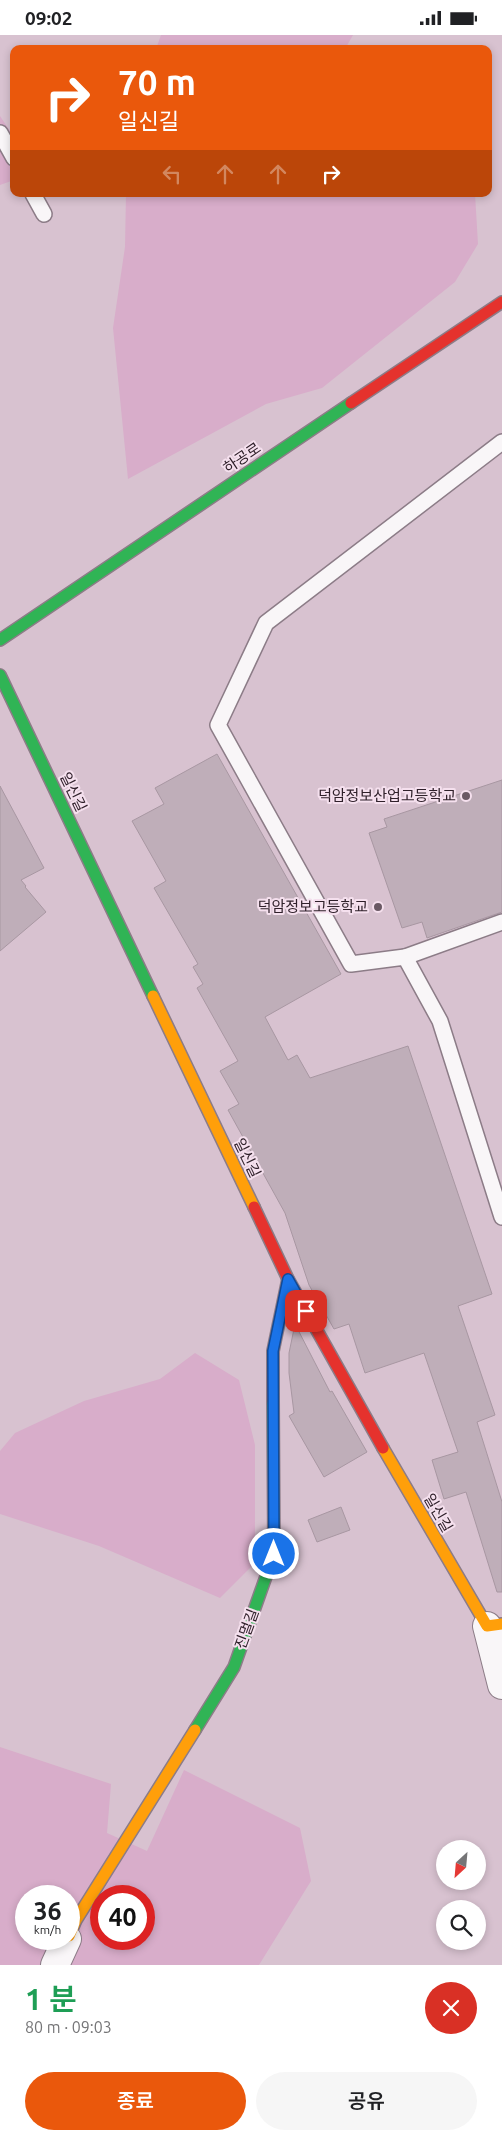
<!DOCTYPE html>
<html lang="ko">
<head>
<meta charset="utf-8">
<style>
	body { margin:0; font-family:Ubuntu,"Noto Sans KR",sans-serif; background:#f6f6f6; color:#202124; height:100vh; display:flex; flex-direction:column; font-size:19px; white-space:nowrap }
	* { box-sizing:border-box; margin:0 }
	p { font-size:16px; color:#757577 }
	.icon { flex:none; width:28px; height:28px; fill:none; stroke:currentColor; stroke-width:2; stroke-linecap:round; stroke-linejoin:round }
	.map { position:relative; height:1930px; overflow:hidden }
	.drawer { display:flex; flex-direction:column; background:#fff; flex:1 }
	.drawer>* { flex:none }
	.guide { position:absolute; left:10px; top:10px; width:482px; height:152px; border-radius:10px; box-shadow:0 2px 8px #0003; background:#ea580c; color:#fff; overflow:hidden }
	.needle { width:32px; rotate:206deg }
	.fabs { position:absolute; left:436px; top:1805px; display:grid; gap:10px }
	.fabs a { display:grid; place-items:center; width:50px; height:50px; border-radius:50%; background:#fff; box-shadow:0 2px 8px #0003; font-size:25px }
	.speed { position:absolute; left:15px; top:1850px; display:flex; gap:10px; font-size:25px; font-weight:700; text-align:center }
	.speed>* { display:grid; place-content:center; width:65px; height:65px; border-radius:50%; background:#fff; box-shadow:0 2px 8px #0003; line-height:1 }
	.speed small { font-size:12px; font-weight:400 }
	.speed .limit { border:8px solid #d22; background:#fff; color:#111 }
	.pin { position:absolute; display:grid; place-items:center; width:42px; height:42px; color:#fff; margin:-21px; border-radius:10px; box-shadow:0 2px 8px #0006 }
	.me { position:absolute; width:55px; margin:-28px; rotate:0deg; stroke-linejoin:round; filter:drop-shadow(0 0 4px #0008) }
	.turn { display:flex; align-items:center; gap:18px; height:105px; padding:0 25px; font-size:22px }
	.turn .icon { width:65px; height:65px; stroke-width:2.5 }
	.turn b { display:block; font-size:35px; line-height:42px }
	.lanes { display:flex; align-items:center; height:48px; padding:0 25px; background:#0003; justify-content:center; gap:25px; direction:ltr }
	.lanes .off { opacity:.35 }
	.round { display:grid; place-items:center; flex:none; width:52px; height:52px; border-radius:26px; background:#f6f6f6 }
	.head { display:flex; align-items:center; justify-content:space-between; height:85px; padding:0 25px }
	h1 { font-size:30px; font-weight:600; line-height:38px; color:#1e9e55 }
	.primary-button { display:flex; gap:10px; margin-top:auto; padding:10px 25px }
	.primary-button a { flex:1; height:58px; border-radius:30px; background:#ea580c; color:#fff; font-size:20px; font-weight:600; line-height:58px; text-align:center }
	.primary-button a+a { background:#f6f6f6; color:#202124 }
	.status { display:flex; justify-content:space-between; align-items:center; height:35px; padding:0 25px; background:#fff; direction:ltr }
	.status svg { height:14px; fill:currentColor }
	.map>svg:first-child { display:block }
	.green { fill:#d8adca; fill-rule:evenodd }
	.building { fill:#bfaeb9; stroke:#a897a2 }
	.lines { fill:none; stroke-linecap:round; stroke-linejoin:round }
	.lane-casing { stroke:#8c7c87; stroke-width:18 }
	.street-casing { stroke:#8c7c87; stroke-width:30 }
	.fast-casing { stroke:#8c7c87; stroke-width:14 }
	.slow-casing { stroke:#8c7c87; stroke-width:14 }
	.jam-casing { stroke:#8c7c87; stroke-width:14 }
	.lane { stroke:#f9f6f8; stroke-width:15 }
	.street { stroke:#f9f6f8; stroke-width:28 }
	.fast { stroke:#30b455; stroke-width:11 }
	.slow { stroke:#ff9f0a; stroke-width:11 }
	.jam { stroke:#e5322d; stroke-width:11 }
	.route-casing { stroke:#114b97; stroke-width:12 }
	.route { stroke:#1a73e8; stroke-width:9 }
	.poi-dot { fill:#6a5964; stroke:#f5e0ee; stroke-width:2 }
	.labels { text-anchor:middle; stroke-width:4; stroke-linejoin:round; paint-order:stroke }
	.street-label { font-size:15px; fill:#2f202a; stroke:#f5e0ee }
	.poi-label { font-size:15px; fill:#2f202a; stroke:#f5e0ee; text-anchor:end }
</style>
</head>
<body>
<div class="status"><b>09:02</b><svg viewBox="0 0 49 12"><path d="M0 12V9h3v3zM5 12V6h3v6zM10 12V3h3v9zM15 12V0h3v12zM26 1h20v11H26zM47 4h2v5h-2z"/></svg></div>
<div class="map">
<svg width="502" height="1930" viewBox="0 0 502 1930">
	<rect width="100%" height="100%" fill="#d8c2d0"/>
	<g class="green">
		<path d="M161,0H353L345,14H156Z"/>
		<path d="M0,81L14,102V145L0,150Z"/>
		<path d="M126,159H475L478,209L455,247L322,353L266,369L128,444L113,293L125,212Z"/>
		<path d="M195,1318L239,1345L255,1410V1528L220,1563L99,1511L0,1479V1416L15,1398L84,1366L160,1344Z"/>
		<path d="M0,1712L111,1749L107,1798L147,1816L184,1735L300,1793L311,1846L259,1930H0ZM26,1861H69V1904H26ZM101,1861H144V1904H101Z"/>
	</g>
	<g class="building">
		<path d="M217,719L341,939L265,982L288,1025L297,1020L310,1043L408,1011L492,1259L458,1271L495,1380L477,1387L502,1467V1557H497L466,1457L444,1464L432,1425L458,1417L424,1318L365,1338L349,1289L334,1294L309,1250L285,1178L228,1075L239,1069L220,1036L238,1026L197,953L203,949L193,932L198,929L154,853L166,846L132,786L164,769L155,753Z"/>
		<path d="M502,745V877L427,903L422,887L402,893L369,798L387,792L384,784Z"/>
		<path d="M0,751L44,833L21,845L26,851L25,852L46,877L0,916Z"/>
		<path d="M295,1289L330,1357L332,1356L367,1417L324,1442L289,1381L294,1378L289,1338V1318Z"/>
		<path d="M341,1472L350,1495L317,1507L308,1485Z"/>
	</g>
	<g class="lines">
		<g class="lane-casing">
			<g id="lane">
				<path d="M0,98L14,123"/>
				<path d="M33,159L44,179"/>
				<path d="M502,407L266,588L218,690L351,929L405,922L440,986L502,1182"/>
				<path d="M405,922L502,887"/>
			</g>
		</g>
		<g class="street-casing">
			<g id="street">
				<path d="M487,1591L502,1650"/>
				<path d="M55,1930L67,1904"/>
			</g>
		</g>
		<g class="fast-casing">
			<g id="fast">
				<path d="M0,605L351,368"/>
				<path d="M0,640L153,961"/>
				<path d="M195,1695L234,1632L274,1519L273,1366"/>
			</g>
		</g>
		<g class="slow-casing">
			<g id="slow">
				<path d="M153,961L254,1172"/>
				<path d="M383,1413L487,1591L502,1589"/>
				<path d="M69,1901L76,1885L195,1695"/>
			</g>
		</g>
		<g class="jam-casing">
			<g id="jam">
				<path d="M351,368L502,267"/>
				<path d="M254,1172L288,1244L383,1413"/>
				<path d="M273,1366V1316L288,1244"/>
			</g>
		</g>
		<use href="#lane" class="lane"/>
		<use href="#street" class="street"/>
		<use href="#fast" class="fast"/>
		<use href="#slow" class="slow"/>
		<use href="#jam" class="jam"/>
	</g>
	<g class="lines">
		<g class="route-casing">
			<path id="route" d="M274,1519L273,1316L288,1244L306,1276"/>
		</g>
		<use href="#route" class="route"/>
	</g>
	<g class="poi-dot">
		<circle cx="466" cy="761" r="5"/>
		<circle cx="378" cy="872" r="5"/>
	</g>
	<g class="labels">
		<g class="street-label">
			<text transform="translate(242 423) rotate(-34)" y="5">하공로</text>
			<text transform="translate(73 757) rotate(64)" y="5">일신길</text>
			<text transform="translate(247 1123) rotate(64)" y="5">일신길</text>
			<text transform="translate(438 1478) rotate(60)" y="5">일신길</text>
			<text transform="translate(247 1594) rotate(-70)" y="5">진멀길</text>
		</g>
		<g class="poi-label">
			<text x="456" y="766">덕암정보산업고등학교</text>
			<text x="368" y="877">덕암정보고등학교</text>
		</g>
	</g>
</svg>
<div class="fabs">
<a><svg class="needle" viewBox="-14 -14 28 28"><path d="M0-13l5 13h-10z" fill="#e53935"/><path d="M0 13l5-13h-10z" fill="#757577"/></svg></a>
<a><svg class="icon" aria-label="search" viewBox="0 0 24 24"><circle cx="10" cy="10" r="6"/><path d="M15 15l6 6"/></svg></a>
</div>
<div class="speed"><div>36<small>km/h</small></div><div class="limit">40</div></div>
<div class="pin" style="left:306px;top:1276px;background:#d93025"><svg class="icon" aria-label="arrive" viewBox="0 0 24 24"><path d="M6 21V4h12l-3 4 3 4H6"/></svg></div>
<svg class="me" style="left:274px;top:1519px" viewBox="-20 -20 40 40"><circle r="17" fill="#1a73e8" stroke="#fff" stroke-width="3"/><path d="M0-11L8 9 0 5-8 9z" fill="#fff"/></svg>
<div class="guide">
<div class="turn"><svg class="icon" aria-label="right" viewBox="0 0 24 24"><path d="M7 20v-9h11M14 6l5 5-5 5"/></svg><div><b>70 m</b>일신길</div></div>
<div class="lanes"><svg class="icon off" aria-label="left" viewBox="0 0 24 24"><path d="M17 20v-9H6M10 6l-5 5 5 5"/></svg><svg class="icon off" aria-label="ahead" viewBox="0 0 24 24"><path d="M12 20V5M6 11l6-6 6 6"/></svg><svg class="icon off" aria-label="ahead" viewBox="0 0 24 24"><path d="M12 20V5M6 11l6-6 6 6"/></svg><svg class="icon" aria-label="right" viewBox="0 0 24 24"><path d="M7 20v-9h11M14 6l5 5-5 5"/></svg></div>
</div>
</div>
<section class="drawer">
<div class="head"><div><h1>1 분</h1><p>80 m · 09:03</p></div><a class="round" style="background:#d93025;color:#fff"><svg class="icon" aria-label="close" viewBox="0 0 24 24"><path d="M6 6l12 12M18 6L6 18"/></svg></a></div>
<div class="primary-button"><a>종료</a><a>공유</a></div>
</section>
</body>
</html>
